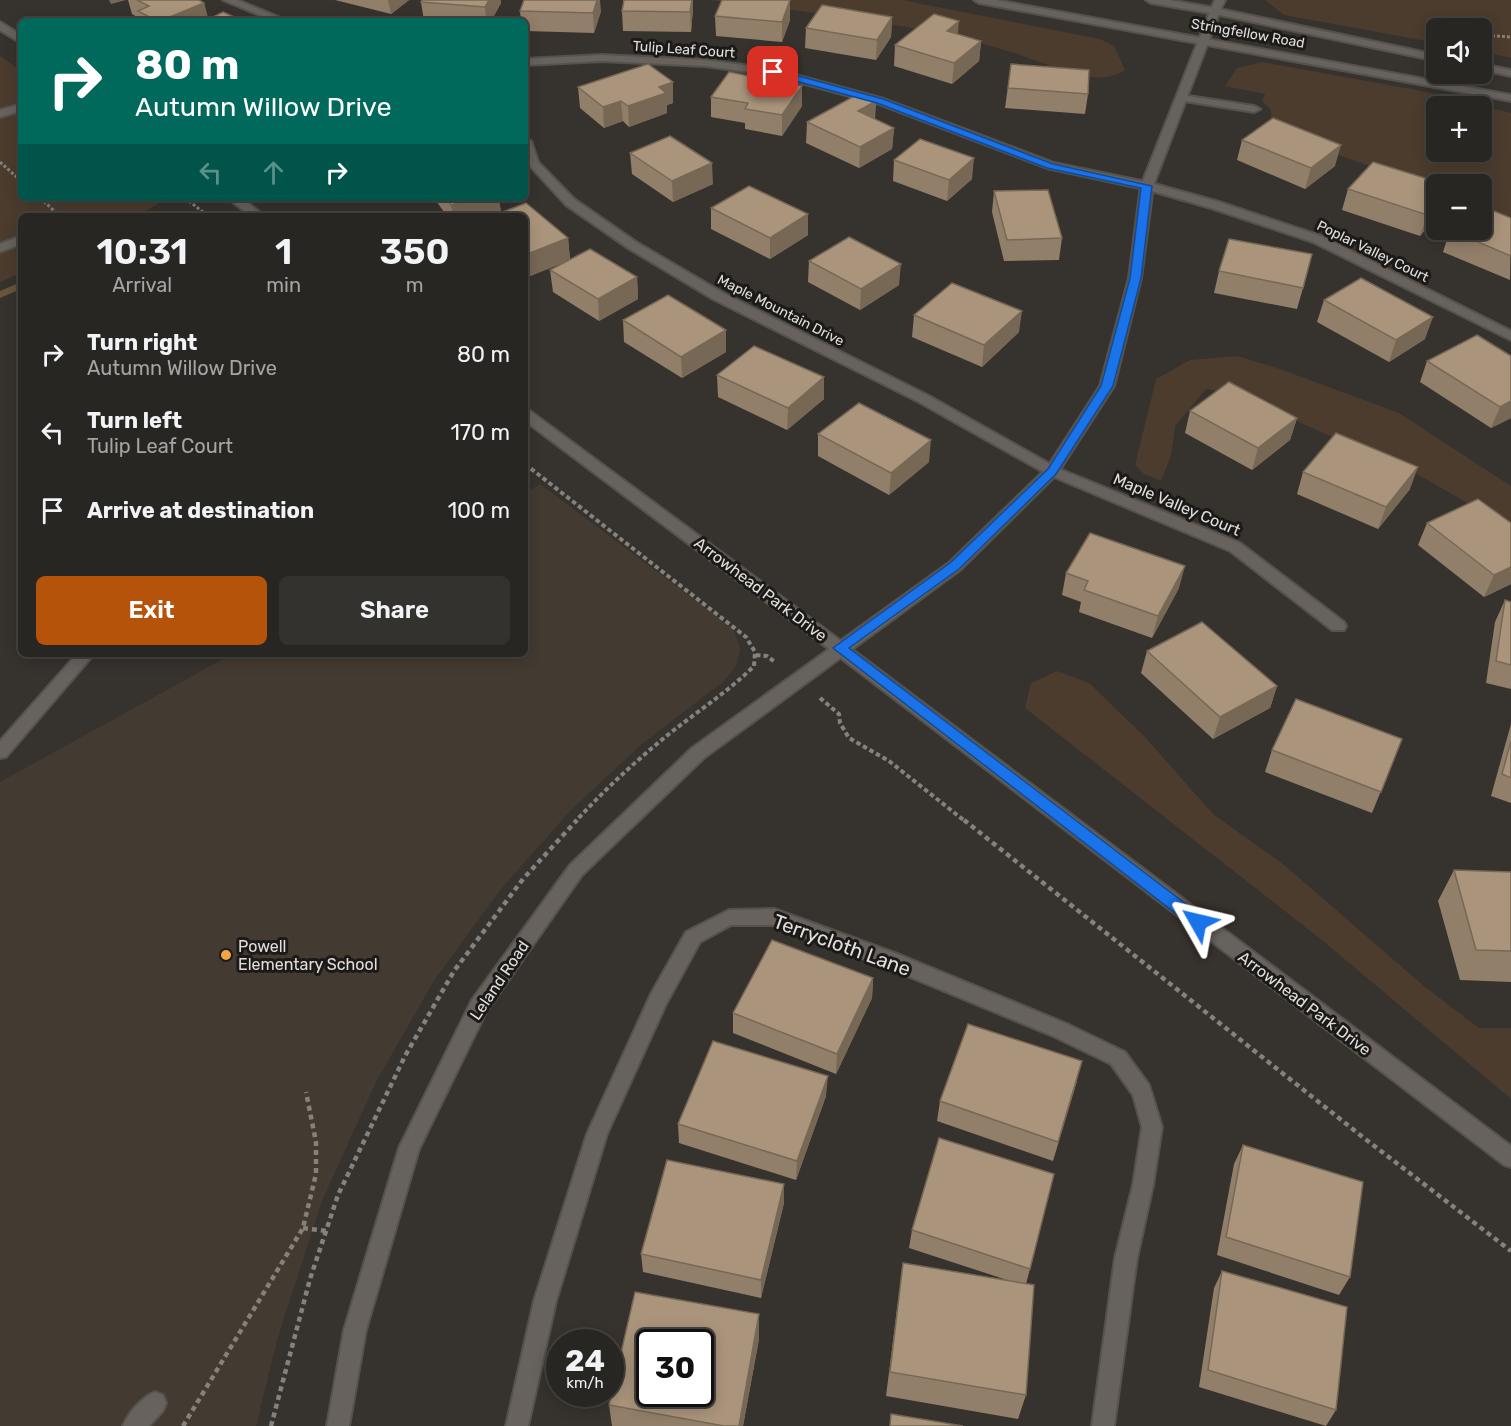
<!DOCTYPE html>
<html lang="en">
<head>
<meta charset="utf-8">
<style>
	body { margin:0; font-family:Rubik,sans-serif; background:#34322f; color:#f1f3f6; height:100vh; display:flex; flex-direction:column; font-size:22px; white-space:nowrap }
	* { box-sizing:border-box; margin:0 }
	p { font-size:20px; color:#a5a5a5 }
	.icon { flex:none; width:33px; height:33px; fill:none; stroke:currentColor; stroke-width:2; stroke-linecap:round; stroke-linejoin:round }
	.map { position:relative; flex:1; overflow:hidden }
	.panel { position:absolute; left:18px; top:213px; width:510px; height:444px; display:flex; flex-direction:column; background:#282622; border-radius:9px; box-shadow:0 3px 15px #0003,0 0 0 2px #444340 }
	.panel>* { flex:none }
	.banner { position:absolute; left:18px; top:18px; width:510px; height:183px; border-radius:9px; box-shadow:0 3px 15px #0003,0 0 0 2px #444340; background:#00695c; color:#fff; overflow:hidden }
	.buttons { position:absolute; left:1426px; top:18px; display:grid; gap:12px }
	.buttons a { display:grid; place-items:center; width:66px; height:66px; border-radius:9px; background:#282622; box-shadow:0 3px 15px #0003,0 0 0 2px #444340; font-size:30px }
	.speed { position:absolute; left:546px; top:1329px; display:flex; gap:12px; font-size:30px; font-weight:700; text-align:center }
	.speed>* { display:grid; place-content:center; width:78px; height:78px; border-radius:50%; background:#282622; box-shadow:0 3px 15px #0003,0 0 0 2px #444340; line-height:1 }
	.speed small { font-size:15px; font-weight:400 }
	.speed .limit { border:3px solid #111; border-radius:9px; background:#fff; color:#111 }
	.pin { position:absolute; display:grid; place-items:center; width:51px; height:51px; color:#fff; margin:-26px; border-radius:12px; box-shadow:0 3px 9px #0006 }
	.me { position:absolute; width:66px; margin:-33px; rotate:307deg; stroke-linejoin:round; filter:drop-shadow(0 0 4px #0008) }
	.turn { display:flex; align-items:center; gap:21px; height:126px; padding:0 18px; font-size:27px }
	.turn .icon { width:78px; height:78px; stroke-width:2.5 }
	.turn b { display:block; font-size:42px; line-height:51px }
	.lanes { display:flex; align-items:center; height:57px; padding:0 18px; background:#0003; justify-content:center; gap:30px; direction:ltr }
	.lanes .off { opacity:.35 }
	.eta { display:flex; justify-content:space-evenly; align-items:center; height:102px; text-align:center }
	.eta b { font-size:36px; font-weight:600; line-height:42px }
	.primary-button { display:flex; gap:12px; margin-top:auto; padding:12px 18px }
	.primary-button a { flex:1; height:69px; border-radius:9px; background:#b45309; color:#fff; font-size:24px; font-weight:600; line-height:69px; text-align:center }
	.primary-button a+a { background:#34322f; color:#f1f3f6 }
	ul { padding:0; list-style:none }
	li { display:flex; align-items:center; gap:18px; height:78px; padding:0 18px }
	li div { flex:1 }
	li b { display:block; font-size:22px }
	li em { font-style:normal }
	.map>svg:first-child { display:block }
	.built { fill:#433a31 }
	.green { fill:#4b3c2d; fill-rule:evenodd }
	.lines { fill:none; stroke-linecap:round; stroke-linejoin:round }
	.stream { fill:#69543d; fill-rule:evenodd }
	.service-casing { stroke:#55514c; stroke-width:4 }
	.minor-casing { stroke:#55514c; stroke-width:4 }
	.tertiary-casing { stroke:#55514c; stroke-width:4 }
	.secondary-casing { stroke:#55514c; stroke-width:4 }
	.path-far2 { stroke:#85817d; stroke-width:3; stroke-dasharray:3 2; stroke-linecap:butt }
	.path-far1 { stroke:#85817d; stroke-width:4; stroke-dasharray:4.5 3; stroke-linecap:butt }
	.path { stroke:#85817d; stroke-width:4.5; stroke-dasharray:5 4; stroke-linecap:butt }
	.service { fill:#67625d; fill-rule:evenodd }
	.minor { fill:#67625d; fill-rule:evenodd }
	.tertiary { fill:#67625d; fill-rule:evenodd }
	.secondary { fill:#67625d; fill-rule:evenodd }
	.wall { fill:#927f6a }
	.shaded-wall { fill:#776856 }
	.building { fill:#aa947b; stroke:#776856; stroke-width:1.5; fill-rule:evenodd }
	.route { fill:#1a73e8; stroke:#114b97; stroke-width:1.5 }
	.poi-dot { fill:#f2a541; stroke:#1c1a18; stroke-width:2 }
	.labels { text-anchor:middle; stroke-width:6; stroke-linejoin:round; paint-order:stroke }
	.far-street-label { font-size:14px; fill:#e1dedb; stroke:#1c1a18 }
	.street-label { font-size:16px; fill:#e1dedb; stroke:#1c1a18 }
	.poi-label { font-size:16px; fill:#e1dedb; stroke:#1c1a18; text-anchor:start }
	.near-street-label { font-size:20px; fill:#e1dedb; stroke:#1c1a18 }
</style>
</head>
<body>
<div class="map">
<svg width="1511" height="1426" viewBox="0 0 1511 1426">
	<rect width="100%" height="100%" fill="#36322d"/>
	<path class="built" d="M540,484L726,623L734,631L740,649L736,666L724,681L642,744L571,810L501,889L435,979L376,1082L322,1201L278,1337L256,1426H0V782L232,654H525V493Z"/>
	<g class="green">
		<path d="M707,0H902L1100,39L1114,46L1125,70C1098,88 1061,69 1034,60C969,36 902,25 834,16C792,10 750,4 707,0Z"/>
		<path d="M1265,0H1511V58L1482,52V28H1437V43L1284,15Z"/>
		<path d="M0,56L21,71V198H167L138,216H21V273L0,282Z"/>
		<path d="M1262,62L1422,91L1511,113V222L1482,207V184H1437V189L1341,156L1314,142L1311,133L1284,128L1271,120V110L1262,101L1265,94L1225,86L1237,68ZM1437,106H1482V152H1437Z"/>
		<path d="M1237,356L1280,369L1399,413L1511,486V528L1415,473L1237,395L1206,389L1175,426L1171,456L1161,481L1144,474L1135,465L1156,379L1190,360Z"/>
		<path d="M1057,671L1089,683L1146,738L1213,814L1283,864L1424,986L1479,1028H1511V1099L1323,941L1025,708L1031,683Z"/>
	</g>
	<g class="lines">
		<path class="stream" d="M21,282V289L0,298V291Z"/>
		<g class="service-casing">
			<g id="service">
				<path d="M1182,95L1254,106L1260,109L1254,112L1178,100L1176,98Z"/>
				<path d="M21,104V111L0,117V110Z"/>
				<path d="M21,236V244L0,252V244Z"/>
				<path d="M77,654H94L6,757L0,758V741Z"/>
				<path d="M155,1392L163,1395L166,1403L163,1411L149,1426H123C128,1413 142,1397 155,1392Z"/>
			</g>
		</g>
		<g class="minor-casing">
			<g id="minor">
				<path d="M223,0H237L288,21H274Z"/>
				<path d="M1215,0H1225L1219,13L1215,14L1210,11Z"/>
				<path d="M0,22L21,35V43L0,30Z"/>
				<path d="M602,55L705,60L773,69L884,99L1054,163L1151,183L1219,202L1321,236L1511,331V340L1313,242L1211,208L1145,189L1047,168L876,103L772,75L705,66L602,61L525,65V59Z"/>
				<path d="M525,138L531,141L538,162L574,199L636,242L723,293L929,396L1057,468L1240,543L1344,622L1346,626L1344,630H1332L1230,551L1047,474L919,402L713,299L628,248L566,205L529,165L525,157Z"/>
				<path d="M228,198H242L264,216H250Z"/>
				<path d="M525,410L530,411L845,644L1511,1146V1167L1504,1165L833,652L525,421Z"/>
				<path d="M774,909L900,955L1067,1024L1125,1052L1149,1085L1162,1127L1153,1185L1137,1258L1114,1426H1092L1115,1258L1133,1185L1142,1127L1133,1095L1111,1064L1053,1036L886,967L773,925H731L700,942L666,1004L607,1134L556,1301L528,1426H506L534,1301L587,1134L651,994L686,932L729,910Z"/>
			</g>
		</g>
		<g class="tertiary-casing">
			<path id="tertiary" d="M1215,8L1220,11L1153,186L1141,278L1114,386L1057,474L960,570L704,758L582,875L486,1012L419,1149L366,1330L349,1426H327L344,1330L399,1148L472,1000L570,865L692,748L950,562L1047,468L1100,386L1129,278L1141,186L1210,11Z"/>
		</g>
		<g class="secondary-casing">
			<g id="secondary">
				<path d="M974,0H996L1511,95V101L979,3Z"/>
				<path d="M1146,0H1169L1215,8L1437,55V61L1215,14L1151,3Z"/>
				<path d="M1482,64L1511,70V76L1482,70Z"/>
			</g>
		</g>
		<g class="path-far2">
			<path d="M1482,35L1511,37"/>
			<path d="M0,162L21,181"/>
			<path d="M40,198L60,216"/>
			<path d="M185,198L208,216"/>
		</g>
		<g class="path-far1">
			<path d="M525,464L746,637L755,652L754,666C730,690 701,709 674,730C639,758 606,788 575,822"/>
			<path d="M756,655L767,656L776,663"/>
			<path d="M820,698L839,714L840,723L849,738L889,761L966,822"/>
		</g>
		<g class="path">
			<path d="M964,820L1364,1138L1511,1251"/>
			<path d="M303,1228L326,1231"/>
			<path d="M183,1426L303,1228L316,1174V1142L306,1092"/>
			<path d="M271,1426L310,1279L338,1195L405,1056L454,971L523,879L577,820"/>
		</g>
		<use href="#service" class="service"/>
		<use href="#minor" class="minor"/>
		<use href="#tertiary" class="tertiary"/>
		<use href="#secondary" class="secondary"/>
	</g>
	<g class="wall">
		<path d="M128,0H199L204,3L208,19L243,21H141L140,19L132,14Z"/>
		<path d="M335,0H409L391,14Z"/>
		<path d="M422,0H501V3L491,21H424L421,2Z"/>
		<path d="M624,0H693V9L691,32L623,31L622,11Z"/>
		<path d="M520,11H601L594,33L525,31V21H521Z"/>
		<path d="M715,16L790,20L782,42L716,36Z"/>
		<path d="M892,17L891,37L876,60L805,48L806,28Z"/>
		<path d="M958,34L981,41L979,61L952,84L894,66L895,45Z"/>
		<path d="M1011,64L1088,94L1085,114L1005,108Z"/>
		<path d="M802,86V106L782,136L745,129V123L711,117V97Z"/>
		<path d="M578,87L673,103L667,105V113L629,127L623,121L604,128L580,108Z"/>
		<path d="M876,101L875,119L894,128L892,149L859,168L806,143L807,122Z"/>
		<path d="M1242,140L1335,166L1305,189L1237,160Z"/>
		<path d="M630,153L713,184L673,202L632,174Z"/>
		<path d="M894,160L972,179L947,201L893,181Z"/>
		<path d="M1437,184V216L1420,236L1342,210L1348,189Z"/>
		<path d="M994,191L1062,238L1059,260L1004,261L992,212Z"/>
		<path d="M434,198H499L501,213L526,203L568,238L570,260L525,278V216H492L497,214L490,216H447Z"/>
		<path d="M711,208L808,214V235L770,259L711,229Z"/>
		<path d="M1511,218L1510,280L1443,252L1450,230Z"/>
		<path d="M809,261L899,285L860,310L808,282Z"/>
		<path d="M550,270L637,277L638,299L599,321L553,292Z"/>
		<path d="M1219,271L1303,288L1297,309L1214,293Z"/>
		<path d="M1324,300L1425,339L1389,362L1317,322Z"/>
		<path d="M914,315L1019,332L982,367L912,337Z"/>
		<path d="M623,320L726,330V352L682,378L624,342Z"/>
		<path d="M1477,335L1511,418L1491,428L1420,382L1427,361Z"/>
		<path d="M717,375L824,399L787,430L718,397Z"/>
		<path d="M1190,411L1297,418L1290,440L1252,470L1185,433Z"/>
		<path d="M818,434L929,462L889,495L818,456Z"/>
		<path d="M1303,472L1410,489L1378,529L1297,494Z"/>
		<path d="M1427,523L1511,584L1484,597L1418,545Z"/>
		<path d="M1066,573L1179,588L1152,638L1079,612L1081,602L1062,595Z"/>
		<path d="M1505,600L1511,602V689L1486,683L1495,622Z"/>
		<path d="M1147,651L1277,686L1270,708L1213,739L1141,673Z"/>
		<path d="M1511,724V803L1491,796Z"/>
		<path d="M1402,739L1372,813L1265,772L1272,750Z"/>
		<path d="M1454,870L1511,872V982L1460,980L1438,901Z"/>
		<path d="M873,978L872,998L836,1074L733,1033V1013Z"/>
		<path d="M1077,1081L1053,1161L937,1121L940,1101Z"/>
		<path d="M826,1096L796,1180L679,1143L678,1124Z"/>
		<path d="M1243,1145L1350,1277L1339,1295L1217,1255L1234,1164Z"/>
		<path d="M784,1184V1203L761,1298L643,1272L641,1254Z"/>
		<path d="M912,1230L1030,1269L1026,1284V1395L1018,1419L886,1396L903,1263L1007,1280L909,1248Z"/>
		<path d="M1222,1271L1336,1410L1326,1426L1199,1387L1214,1288Z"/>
		<path d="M759,1314V1339L743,1426H612L609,1405Z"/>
	</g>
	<g class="shaded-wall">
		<path d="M109,0H126L111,4Z"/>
		<path d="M388,0H409L391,14Z"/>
		<path d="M489,0H501V3L491,21H486L485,7Z"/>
		<path d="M597,0H600L601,11L594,33L593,13Z"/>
		<path d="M692,0H693V9L691,32L690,12Z"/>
		<path d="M790,0V20L782,42V22Z"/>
		<path d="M204,3L209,21H160Z"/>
		<path d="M892,17L891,37L876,60L877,40Z"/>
		<path d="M959,21L957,41L947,31Z"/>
		<path d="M981,41L979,61L952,84L954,63Z"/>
		<path d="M673,82V103L667,105V113L629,127L628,106L659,87Z"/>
		<path d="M802,86V106L782,136V115Z"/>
		<path d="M621,101L623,121L604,128L603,107Z"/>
		<path d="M876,101L874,122L858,111Z"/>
		<path d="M894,128L892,149L859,168L860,147Z"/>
		<path d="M1341,145L1335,166L1305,189L1311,168Z"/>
		<path d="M974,158L972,179L947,201L949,180Z"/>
		<path d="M712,163L713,184L673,202L672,181Z"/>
		<path d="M476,198H499L501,213L490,216H453L451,205Z"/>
		<path d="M1437,203V216L1420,236L1427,215Z"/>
		<path d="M808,214V235L770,259V238Z"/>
		<path d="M568,238L570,260L525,278V255Z"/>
		<path d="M901,264L899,285L860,310L861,289Z"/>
		<path d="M637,277L638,299L599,321L598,299Z"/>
		<path d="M1022,311L1019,332L982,367L984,345Z"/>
		<path d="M1433,317L1425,339L1389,362L1396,340Z"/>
		<path d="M726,330V352L682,378L681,357Z"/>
		<path d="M824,377V399L787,430L788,408Z"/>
		<path d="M1511,401V418L1491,428L1500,407Z"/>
		<path d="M1297,418L1290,440L1252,470L1258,448Z"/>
		<path d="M931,440L929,462L889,495L891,473Z"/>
		<path d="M1418,467L1410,489L1378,529L1386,507Z"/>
		<path d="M1185,566L1179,588L1152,638L1158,616Z"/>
		<path d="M1511,567V584L1484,597L1494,575Z"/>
		<path d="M1277,686L1270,708L1213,739L1220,717Z"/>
		<path d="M873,978L872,998L836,1074L837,1054Z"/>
		<path d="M828,1076L826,1096L796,1180L797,1161Z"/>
		<path d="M784,1184V1203L761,1298V1280Z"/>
		<path d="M759,1314V1339L743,1426H739Z"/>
	</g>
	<g class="building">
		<path d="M137,0H199L204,3L160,21H157L138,11L149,6Z"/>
		<path d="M422,0H489L485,7L421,2Z"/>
		<path d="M524,0H597L593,13L520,11Z"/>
		<path d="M624,0H692L690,12L622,11Z"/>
		<path d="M722,0H790L782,22L715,16Z"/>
		<path d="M822,5L892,17L877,40L806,28Z"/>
		<path d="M223,12L243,21H205Z"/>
		<path d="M934,14L959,21L947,31L981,41L954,63L895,45Z"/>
		<path d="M648,64L673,82L659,87L666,93L628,106L621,101L603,107L578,87Z"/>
		<path d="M1011,64L1089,70L1088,94L1008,88Z"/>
		<path d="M729,72L802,86L782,115L745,109L748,103L711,97Z"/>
		<path d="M858,94L876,101L858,111L894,128L860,147L807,122Z"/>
		<path d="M1273,118L1341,145L1311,168L1242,140Z"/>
		<path d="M670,136L712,163L672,181L630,153Z"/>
		<path d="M920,139L974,158L949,180L894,160Z"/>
		<path d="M1373,162L1444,184H1437V203L1427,215L1348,189Z"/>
		<path d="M749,186L808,214L770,238L711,208Z"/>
		<path d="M1048,190L1062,238L1007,240L994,191Z"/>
		<path d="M447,198H476L451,205Z"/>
		<path d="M526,203L568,238L525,255V216H492Z"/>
		<path d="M1482,206L1511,218V256L1450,230H1482Z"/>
		<path d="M849,237L901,264L861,289L809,261Z"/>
		<path d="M1229,239L1312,254L1303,288L1219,271Z"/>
		<path d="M590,249L637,277L598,299L550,270Z"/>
		<path d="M1361,278L1433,317L1396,340L1324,300Z"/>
		<path d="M952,283L1022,311L984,345L914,315Z"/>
		<path d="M668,295L726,330L681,357L623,320Z"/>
		<path d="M1477,335L1511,356V401L1500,407L1427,361Z"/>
		<path d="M754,346L824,377L788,408L717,375Z"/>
		<path d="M1229,382L1297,418L1258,448L1190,411Z"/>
		<path d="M859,403L931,440L891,473L818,434Z"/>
		<path d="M1336,433L1418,467L1386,507L1303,472Z"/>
		<path d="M1478,499L1511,523V567L1494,575L1427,523Z"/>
		<path d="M1090,533L1185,566L1158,616L1084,590L1088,581L1066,573Z"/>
		<path d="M1505,600L1511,602V665L1496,661Z"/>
		<path d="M1202,622L1277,686L1220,717L1147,651Z"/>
		<path d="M1296,699L1402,739L1381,792L1272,750Z"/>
		<path d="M1511,741V778L1502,774Z"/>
		<path d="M1454,870L1511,872V951L1476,950Z"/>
		<path d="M772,940L873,978L837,1054L733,1013Z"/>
		<path d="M968,1024L1082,1061L1058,1142L940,1101Z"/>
		<path d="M713,1041L828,1076L797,1161L678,1124Z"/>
		<path d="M939,1138L1054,1174L1030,1269L912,1230Z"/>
		<path d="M1243,1145L1363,1182L1350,1277L1226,1237Z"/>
		<path d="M667,1160L784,1184L761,1280L641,1254Z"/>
		<path d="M903,1263L1034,1285L1026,1395L890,1372Z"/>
		<path d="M1222,1271L1347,1307L1336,1410L1208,1370Z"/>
		<path d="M635,1292L759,1314L739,1426H724L609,1405ZM650,1342H700V1394H650Z"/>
		<path d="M891,1414L963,1426H890Z"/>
	</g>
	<path class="route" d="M773,69L883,99L1053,164L1152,186L1141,278L1113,386L1056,474L959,569L849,648L1203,917L1205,922L1203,926L1198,928L1192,926L833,648L950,563L1048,469L1101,386L1130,278L1141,188L1047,168L877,103L770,74L769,72Z"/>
	<circle class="poi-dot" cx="226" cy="955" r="6"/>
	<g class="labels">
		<g class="far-street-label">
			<text transform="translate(1248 33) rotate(10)" y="5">Stringfellow Road</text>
			<text transform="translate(684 49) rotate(4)" y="5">Tulip Leaf Court</text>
			<text transform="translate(1373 251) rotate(26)" y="5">Poplar Valley Court</text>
			<text transform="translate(781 310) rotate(27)" y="5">Maple Mountain Drive</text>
		</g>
		<g class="street-label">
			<text transform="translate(1177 504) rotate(23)" y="6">Maple Valley Court</text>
			<text transform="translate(761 589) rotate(37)" y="6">Arrowhead Park Drive</text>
			<text transform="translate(499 980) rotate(-56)" y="6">Leland Road</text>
			<text transform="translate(1305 1003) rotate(37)" y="6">Arrowhead Park Drive</text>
		</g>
		<g class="poi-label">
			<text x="238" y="952">Powell<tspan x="238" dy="18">Elementary School</tspan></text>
		</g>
		<g class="near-street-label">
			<text transform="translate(842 945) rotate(20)" y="7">Terrycloth Lane</text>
		</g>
	</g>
</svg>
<div class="buttons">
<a><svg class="icon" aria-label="sound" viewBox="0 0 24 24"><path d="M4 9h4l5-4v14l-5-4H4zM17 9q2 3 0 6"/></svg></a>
<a>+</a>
<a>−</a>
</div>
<div class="speed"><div>24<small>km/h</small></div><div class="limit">30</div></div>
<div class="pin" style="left:773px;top:72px;background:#d93025"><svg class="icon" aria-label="arrive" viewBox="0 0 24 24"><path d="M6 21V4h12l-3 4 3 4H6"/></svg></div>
<svg class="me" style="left:1198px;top:922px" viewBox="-20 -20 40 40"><path d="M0-17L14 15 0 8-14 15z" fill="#1a73e8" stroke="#fff" stroke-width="4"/></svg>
<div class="banner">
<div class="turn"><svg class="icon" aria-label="right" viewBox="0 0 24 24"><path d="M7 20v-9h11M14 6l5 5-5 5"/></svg><div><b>80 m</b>Autumn Willow Drive</div></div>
<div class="lanes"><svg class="icon off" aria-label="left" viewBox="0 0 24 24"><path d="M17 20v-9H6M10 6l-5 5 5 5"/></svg><svg class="icon off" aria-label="ahead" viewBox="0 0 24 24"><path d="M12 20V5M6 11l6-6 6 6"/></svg><svg class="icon" aria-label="right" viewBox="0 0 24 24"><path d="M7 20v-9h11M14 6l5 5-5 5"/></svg></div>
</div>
<section class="panel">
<div class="eta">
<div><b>10:31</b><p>Arrival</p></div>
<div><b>1</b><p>min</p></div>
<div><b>350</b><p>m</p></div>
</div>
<ul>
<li><svg class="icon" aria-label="right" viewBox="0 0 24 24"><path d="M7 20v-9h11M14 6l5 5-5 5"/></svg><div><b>Turn right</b><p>Autumn Willow Drive</p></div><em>80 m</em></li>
<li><svg class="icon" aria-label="left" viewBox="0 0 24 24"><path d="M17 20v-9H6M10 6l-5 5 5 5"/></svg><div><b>Turn left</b><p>Tulip Leaf Court</p></div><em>170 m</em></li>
<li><svg class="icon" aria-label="arrive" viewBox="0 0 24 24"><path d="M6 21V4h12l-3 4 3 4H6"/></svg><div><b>Arrive at destination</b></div><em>100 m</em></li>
</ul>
<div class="primary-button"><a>Exit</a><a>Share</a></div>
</section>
</div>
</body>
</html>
